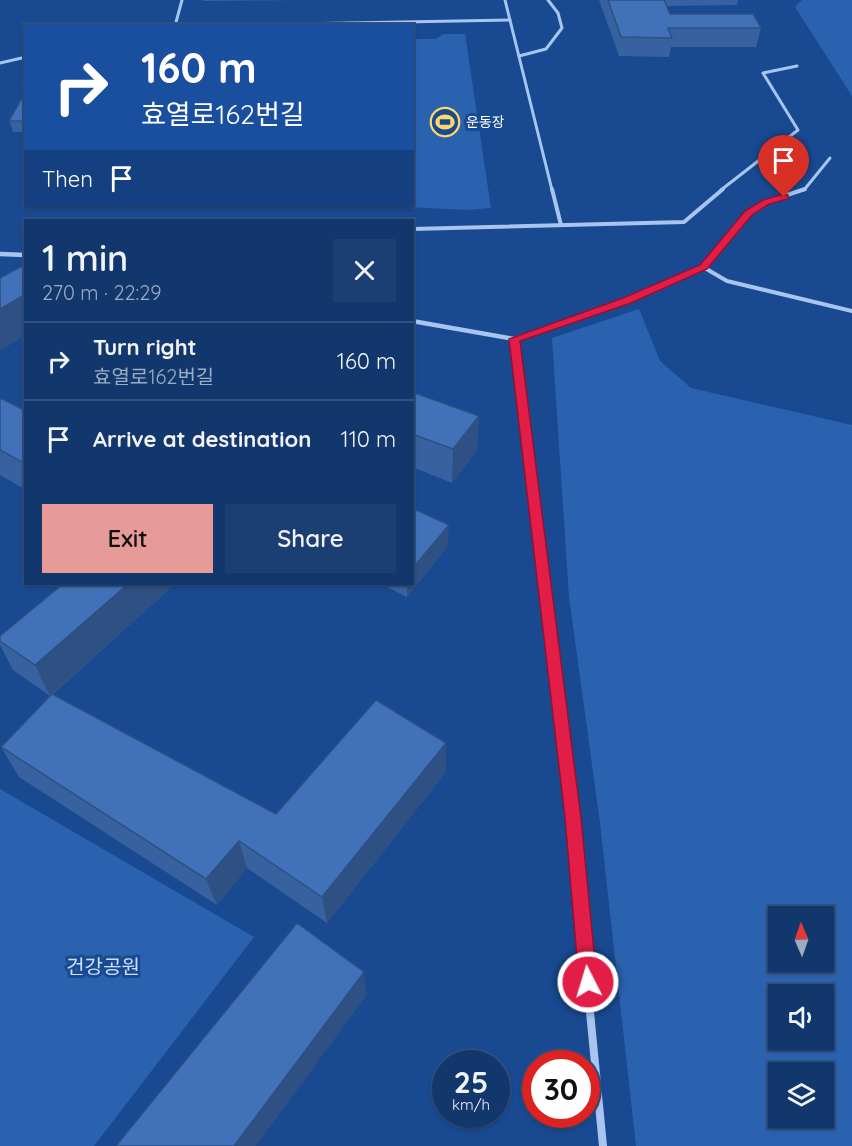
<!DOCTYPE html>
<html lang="en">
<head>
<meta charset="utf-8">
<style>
	body { margin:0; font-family:Quicksand,"Noto Sans KR",sans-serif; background:#1b3f72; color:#f1f3f6; height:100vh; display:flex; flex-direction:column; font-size:22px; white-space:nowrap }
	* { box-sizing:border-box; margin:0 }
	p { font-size:20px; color:#9cacc2 }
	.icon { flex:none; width:33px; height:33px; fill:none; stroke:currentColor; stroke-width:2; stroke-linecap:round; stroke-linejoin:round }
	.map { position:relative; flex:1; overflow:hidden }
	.side { position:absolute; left:24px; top:219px; width:390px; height:366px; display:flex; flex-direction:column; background:#12376d; border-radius:0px; box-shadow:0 2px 4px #0004,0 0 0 2px #315180 }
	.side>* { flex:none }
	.banner { position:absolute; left:24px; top:24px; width:390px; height:183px; border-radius:0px; box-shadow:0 2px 4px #0004,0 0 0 2px #315180; background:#1a4fa0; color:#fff; overflow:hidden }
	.needle { width:39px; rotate:358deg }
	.fabs { position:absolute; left:768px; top:906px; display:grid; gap:12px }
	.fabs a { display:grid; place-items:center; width:66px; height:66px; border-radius:0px; background:#12376d; box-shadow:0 2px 4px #0004,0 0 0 2px #315180; font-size:30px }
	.speed { position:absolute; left:432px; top:1050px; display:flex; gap:12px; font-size:30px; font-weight:700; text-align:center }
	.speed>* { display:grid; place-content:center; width:78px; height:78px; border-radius:50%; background:#12376d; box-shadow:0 2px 4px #0004,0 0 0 2px #315180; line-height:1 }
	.speed small { font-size:15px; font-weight:400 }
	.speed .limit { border:9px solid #d22; background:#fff; color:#111 }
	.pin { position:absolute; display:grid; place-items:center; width:51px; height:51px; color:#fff; margin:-62px -26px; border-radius:50% 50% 50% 0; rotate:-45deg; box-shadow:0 0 6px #0007 }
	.pin .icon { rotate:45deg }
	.me { position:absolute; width:66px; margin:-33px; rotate:355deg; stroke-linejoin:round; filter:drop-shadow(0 0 4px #0008) }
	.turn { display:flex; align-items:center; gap:21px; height:126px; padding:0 18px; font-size:27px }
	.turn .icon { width:78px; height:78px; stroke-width:2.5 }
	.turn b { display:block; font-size:42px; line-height:51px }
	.then { display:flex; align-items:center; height:57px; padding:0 18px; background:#0003; gap:12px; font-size:22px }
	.round { display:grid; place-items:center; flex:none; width:63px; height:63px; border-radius:0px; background:#1b3f72 }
	.head { display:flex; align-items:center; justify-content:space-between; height:102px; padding:0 18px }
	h1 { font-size:36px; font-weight:600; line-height:45px }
	.action { display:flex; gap:12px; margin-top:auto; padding:12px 18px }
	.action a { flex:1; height:69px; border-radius:0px; background:#e69b98; color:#111; font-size:24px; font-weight:600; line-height:69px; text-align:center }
	.action a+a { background:#1b3f72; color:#f1f3f6 }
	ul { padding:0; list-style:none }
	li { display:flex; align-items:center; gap:18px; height:78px; padding:0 18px; border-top:2px solid #315180 }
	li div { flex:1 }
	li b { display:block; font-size:22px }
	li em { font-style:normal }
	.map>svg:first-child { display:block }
	.green { fill:#2b62af; fill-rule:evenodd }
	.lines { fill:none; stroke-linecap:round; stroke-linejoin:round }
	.service-far1 { stroke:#a7c5ef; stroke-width:3 }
	.service { stroke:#a7c5ef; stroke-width:4 }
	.minor-far2 { stroke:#a7c5ef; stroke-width:4.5 }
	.minor-far1 { stroke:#a7c5ef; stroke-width:6 }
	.minor { stroke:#a7c5ef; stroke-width:8 }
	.wall { fill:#38629f }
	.shaded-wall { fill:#2e5082 }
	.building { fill:#4172b9; stroke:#2e5082; stroke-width:1.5 }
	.route { fill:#e11d48; stroke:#92132f; stroke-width:1.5 }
	.labels { text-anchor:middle; stroke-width:6; stroke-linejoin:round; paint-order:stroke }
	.far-poi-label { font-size:14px; fill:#fff; stroke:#184991; text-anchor:start }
	.near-park-label { font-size:20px; fill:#cde0fb; stroke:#184991 }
</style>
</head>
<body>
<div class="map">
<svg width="852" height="1146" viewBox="0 0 852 1146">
	<rect width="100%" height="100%" fill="#184991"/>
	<g class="green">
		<path d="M802,0H852V96L795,7Z"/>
		<path d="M443,34H465L491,208L466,210L389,206H412L413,39H436Z"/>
		<path d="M639,309L660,361L691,388L852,425V1146H636L600,823L569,597L552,338ZM778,916H824V962H778ZM778,994H824V1040H778ZM778,1072H824V1118H778Z"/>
		<path d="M0,789L254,937L94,1146H0Z"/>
	</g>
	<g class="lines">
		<g class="service-far1">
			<path d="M505,0L552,190"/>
			<path d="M175,26L182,0"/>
			<path d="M187,26L510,20"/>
			<path d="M519,56L546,49L562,28L558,13L548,0"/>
			<path d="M0,63L26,57"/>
			<path d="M721,190L798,130L763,73L797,66"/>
			<path d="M804,190L830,158"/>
		</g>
		<g class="service">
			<path d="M552,189L561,225"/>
			<path d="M412,229L684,222L723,189"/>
			<path d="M703,267L727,281L852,311"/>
			<path d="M514,339L627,300L703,267L749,213L766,202L805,189"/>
		</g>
		<g class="minor-far2">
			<path d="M0,254L26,255"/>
			<path d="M412,321L514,339L526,433"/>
		</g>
		<path class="minor-far1" d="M525,432L564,746"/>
		<path class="minor" d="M564,744L603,1146"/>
	</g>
	<g class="wall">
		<path d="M203,0H304L203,1Z"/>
		<path d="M599,0H738L737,5L666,6L670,14L761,28L756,47H671L669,57L619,56Z"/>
		<path d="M26,69V88L23,87L22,81Z"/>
		<path d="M26,91V132H13L9,121Z"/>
		<path d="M412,392L479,416L477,450L452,483L412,467Z"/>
		<path d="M0,398L26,411V490L0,475Z"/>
		<path d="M448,546L407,597L381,584H412Z"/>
		<path d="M63,584H175L52,695L276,814L446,743V772L327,923L247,868L217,905L19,777L1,747L50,696L13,670L0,645V636Z"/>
	</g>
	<g class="shaded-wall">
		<path d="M26,294V335L0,351V309Z"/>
		<path d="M479,416L477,450L452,483L453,449Z"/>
		<path d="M449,525L448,546L407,597V584H412V569Z"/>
		<path d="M128,584H175L50,696L35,665Z"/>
		<path d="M446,743V772L327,923L322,897Z"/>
		<path d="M239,841L247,868L217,905L206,879Z"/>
		<path d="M364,972L367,995L256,1146H234Z"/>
	</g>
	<g class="building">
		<path d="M608,0H664L670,14H753L761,28H668L672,38L621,37Z"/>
		<path d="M26,69V83L22,81Z"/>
		<path d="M26,91V121H9Z"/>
		<path d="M26,264V294L0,309V278Z"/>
		<path d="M412,392L479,416L453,449L412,434Z"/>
		<path d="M0,398L26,411V464L0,450Z"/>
		<path d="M412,508L449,525L412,569Z"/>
		<path d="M63,584H128L35,665L0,641V636Z"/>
		<path d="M52,694L276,814L376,700L446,743L322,897L239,841L206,879L1,747Z"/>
		<path d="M297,923L364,972L234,1146H116Z"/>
	</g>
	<path class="route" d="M784,194L788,195V199L769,204L752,215L707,269L631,303L520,341L581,818L597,982L594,988L588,991L582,988L579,982L565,818L509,339L623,298L700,265L745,211L763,200Z"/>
	<defs>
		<g id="stadium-ring" transform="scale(1.5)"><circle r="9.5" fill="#184991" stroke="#ffd865" stroke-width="1.5"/><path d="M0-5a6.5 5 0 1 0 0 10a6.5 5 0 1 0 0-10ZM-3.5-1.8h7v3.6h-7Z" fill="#ffd865"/></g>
	</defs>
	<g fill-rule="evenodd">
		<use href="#stadium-ring" x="445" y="122"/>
	</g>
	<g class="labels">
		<g class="far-poi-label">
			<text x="466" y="127">운동장</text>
		</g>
		<g class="near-park-label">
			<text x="103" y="974">건강공원</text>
		</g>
	</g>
</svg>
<div class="fabs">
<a><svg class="needle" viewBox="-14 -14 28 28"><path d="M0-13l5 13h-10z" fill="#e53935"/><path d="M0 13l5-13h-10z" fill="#9cacc2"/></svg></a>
<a><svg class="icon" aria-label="sound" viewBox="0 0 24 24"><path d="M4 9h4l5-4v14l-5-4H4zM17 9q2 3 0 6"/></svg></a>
<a><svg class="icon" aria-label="layers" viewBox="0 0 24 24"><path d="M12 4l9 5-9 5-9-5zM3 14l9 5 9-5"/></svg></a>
</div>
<div class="speed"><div>25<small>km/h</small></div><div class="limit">30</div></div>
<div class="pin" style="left:784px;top:197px;background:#d93025"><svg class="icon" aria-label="arrive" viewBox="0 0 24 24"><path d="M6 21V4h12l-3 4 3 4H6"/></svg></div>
<svg class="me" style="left:588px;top:982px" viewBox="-20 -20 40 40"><circle r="17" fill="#e11d48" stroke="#fff" stroke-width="3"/><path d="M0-11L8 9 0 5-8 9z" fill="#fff"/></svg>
<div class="banner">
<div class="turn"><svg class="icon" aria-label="right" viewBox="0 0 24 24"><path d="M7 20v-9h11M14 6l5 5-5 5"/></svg><div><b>160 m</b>효열로162번길</div></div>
<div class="then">Then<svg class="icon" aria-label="arrive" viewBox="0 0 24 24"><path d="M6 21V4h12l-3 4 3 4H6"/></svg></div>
</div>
<section class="side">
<div class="head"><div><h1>1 min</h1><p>270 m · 22:29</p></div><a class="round"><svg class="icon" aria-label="close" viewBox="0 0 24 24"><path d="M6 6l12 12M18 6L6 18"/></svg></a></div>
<ul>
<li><svg class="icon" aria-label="right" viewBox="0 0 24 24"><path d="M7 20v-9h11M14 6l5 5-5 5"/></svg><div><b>Turn right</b><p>효열로162번길</p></div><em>160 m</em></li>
<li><svg class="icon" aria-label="arrive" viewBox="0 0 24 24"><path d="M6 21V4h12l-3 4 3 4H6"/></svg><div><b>Arrive at destination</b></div><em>110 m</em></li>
</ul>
<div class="action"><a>Exit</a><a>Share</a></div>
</section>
</div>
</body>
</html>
